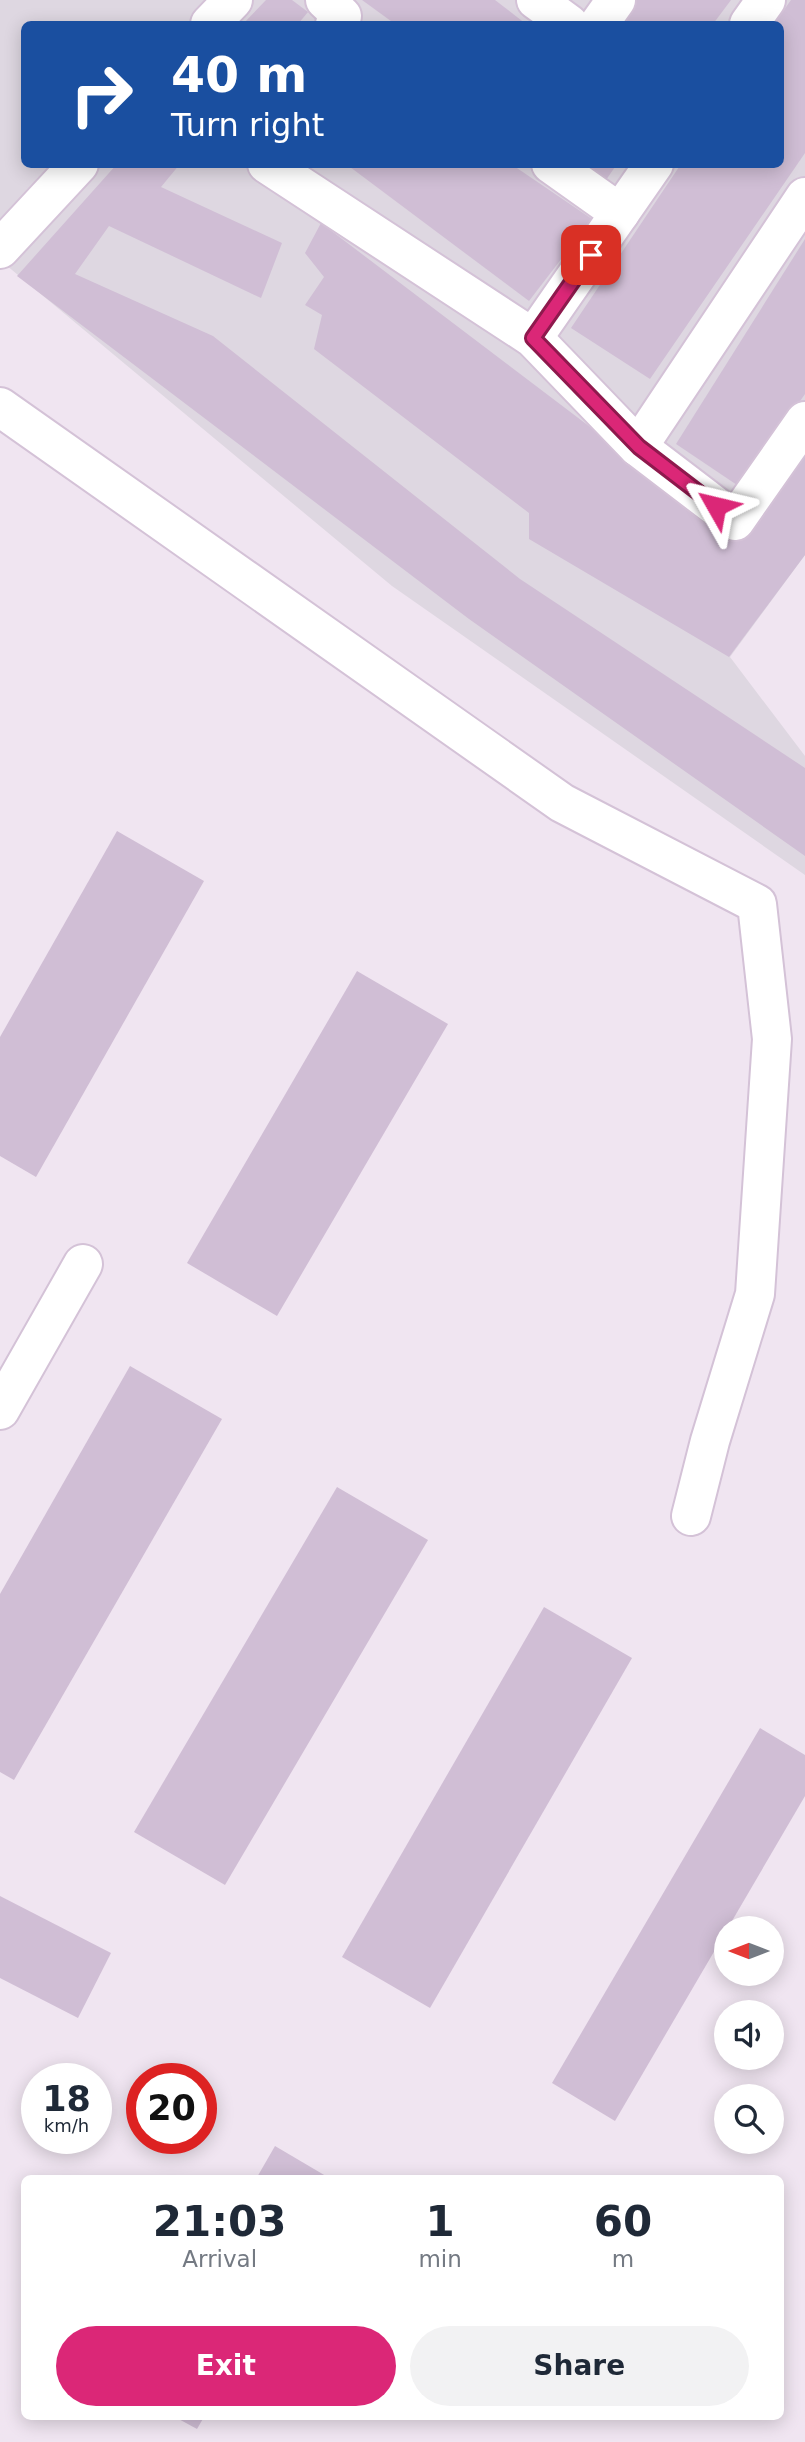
<!DOCTYPE html>
<html lang="en">
<head>
<meta charset="utf-8">
<style>
	body { margin:0; font-family:"DejaVu Sans",sans-serif; background:#f2f2f3; color:#1f2937; height:100vh; display:flex; flex-direction:column; font-size:26px; white-space:nowrap }
	* { box-sizing:border-box; margin:0 }
	p { font-size:23px; color:#747a83 }
	.icon { flex:none; width:38px; height:38px; fill:none; stroke:currentColor; stroke-width:2; stroke-linecap:round; stroke-linejoin:round }
	.map { position:relative; flex:1; overflow:hidden }
	.drawer { position:absolute; left:21px; top:2175px; width:763px; height:245px; display:flex; flex-direction:column; background:#fff; border-radius:10px; box-shadow:0 4px 18px #0003 }
	.drawer>* { flex:none }
	.top-card { position:absolute; left:21px; top:21px; width:763px; height:147px; border-radius:10px; box-shadow:0 4px 18px #0003; background:#1a4fa0; color:#fff; overflow:hidden }
	.needle { width:46px; rotate:270deg }
	.tools { position:absolute; left:714px; top:1916px; display:grid; gap:14px }
	.tools a { display:grid; place-items:center; width:70px; height:70px; border-radius:50%; background:#fff; box-shadow:0 4px 18px #0003; font-size:35px }
	.speed { position:absolute; left:21px; top:2063px; display:flex; gap:14px; font-size:35px; font-weight:700; text-align:center }
	.speed>* { display:grid; place-content:center; width:91px; height:91px; border-radius:50%; background:#fff; box-shadow:0 4px 18px #0003; line-height:1 }
	.speed small { font-size:18px; font-weight:400 }
	.speed .limit { border:10px solid #d22; background:#fff; color:#111 }
	.pin { position:absolute; display:grid; place-items:center; width:60px; height:60px; color:#fff; margin:-30px; border-radius:14px; box-shadow:0 4px 10px #0006 }
	.me { position:absolute; width:77px; margin:-38px; rotate:307deg; stroke-linejoin:round; filter:drop-shadow(0 0 5px #0008) }
	.turn { display:flex; align-items:center; gap:24px; height:147px; padding:0 35px; font-size:32px }
	.turn .icon { width:91px; height:91px; stroke-width:2.5 }
	.turn b { display:block; font-size:49px; line-height:60px }
	.eta { display:flex; justify-content:space-evenly; align-items:center; height:119px; text-align:center }
	.eta b { font-size:42px; font-weight:700; line-height:49px }
	.action { display:flex; gap:14px; margin-top:auto; padding:14px 35px }
	.action a { flex:1; height:80px; border-radius:42px; background:#db2777; color:#fff; font-size:28px; font-weight:700; line-height:80px; text-align:center }
	.action a+a { background:#f2f2f3; color:#1f2937 }
	.map>svg:first-child { display:block }
	.industrial { fill:#ded7e1; fill-rule:evenodd }
	.building { fill:#d0bed5 }
	.lines { fill:none; stroke-linecap:round; stroke-linejoin:round }
	.minor-casing { stroke:#d4c2d7; stroke-width:42 }
	.minor { stroke:#fff; stroke-width:38 }
	.route-casing { stroke:#8e194d; stroke-width:18 }
	.route { stroke:#db2777; stroke-width:12 }
</style>
</head>
<body>
<div class="map">
<svg width="805" height="2442" viewBox="0 0 805 2442">
	<rect width="100%" height="100%" fill="#f0e5f1"/>
	<path class="industrial" d="M0,0H805V555L730,657L805,756V875L392,586L0,260ZM24,24H780V164H24Z"/>
	<g class="building">
		<path d="M266,0H292L308,12L298,24H243Z"/>
		<path d="M362,0H495L526,24H395Z"/>
		<path d="M637,0H731L713,24H619Z"/>
		<path d="M791,0H805V153L650,379L571,328L681,164H780V24H774Z"/>
		<path d="M117,164H180L161,187L282,243L261,298L109,226L75,274L213,336L520,579L805,768V856L469,619L17,276Z"/>
		<path d="M346,164H511L592,219L529,301Z"/>
		<path d="M585,164H617L606,180Z"/>
		<path d="M321,223L738,539L805,447V555L729,657L529,539V513L314,349L322,315L305,305L324,277L305,253Z"/>
		<path d="M805,239V394L740,487L676,444Z"/>
		<path d="M117,831L204,881L36,1177L0,1156V1037Z"/>
		<path d="M357,971L448,1024L277,1316L187,1263Z"/>
		<path d="M130,1366L222,1419L14,1780L0,1772V1594Z"/>
		<path d="M337,1487L428,1540L225,1885L134,1832Z"/>
		<path d="M544,1607L632,1658L430,2008L342,1957Z"/>
		<path d="M760,1728L805,1755V1796L615,2121L552,2083Z"/>
		<path d="M0,1896L111,1953L78,2018L0,1978Z"/>
		<path d="M275,2146L331,2179H256Z"/>
		<path d="M175,2417H204L197,2429Z"/>
	</g>
	<g class="lines">
		<g class="minor-casing">
			<g id="minor">
				<path d="M325,0L342,16L335,24"/>
				<path d="M536,0L569,24"/>
				<path d="M210,24L233,0"/>
				<path d="M599,24L616,0"/>
				<path d="M749,24L766,0"/>
				<path d="M267,164L533,338L638,447L735,521L805,421"/>
				<path d="M551,164L620,213"/>
				<path d="M0,249L79,164"/>
				<path d="M533,338L654,164"/>
				<path d="M0,407L562,803L757,904L772,1039L755,1294L710,1441L691,1516"/>
				<path d="M638,447L805,197"/>
				<path d="M0,1410L83,1264"/>
			</g>
		</g>
		<use href="#minor" class="minor"/>
	</g>
	<g class="lines">
		<g class="route-casing">
			<path id="route" d="M591,255L533,338L639,447L716,506"/>
		</g>
		<use href="#route" class="route"/>
	</g>
</svg>
<div class="tools">
<a><svg class="needle" viewBox="-14 -14 28 28"><path d="M0-13l5 13h-10z" fill="#e53935"/><path d="M0 13l5-13h-10z" fill="#747a83"/></svg></a>
<a><svg class="icon" aria-label="sound" viewBox="0 0 24 24"><path d="M4 9h4l5-4v14l-5-4H4zM17 9q2 3 0 6"/></svg></a>
<a><svg class="icon" aria-label="search" viewBox="0 0 24 24"><circle cx="10" cy="10" r="6"/><path d="M15 15l6 6"/></svg></a>
</div>
<div class="speed"><div>18<small>km/h</small></div><div class="limit">20</div></div>
<div class="pin" style="left:591px;top:255px;background:#d93025"><svg class="icon" aria-label="arrive" viewBox="0 0 24 24"><path d="M6 21V4h12l-3 4 3 4H6"/></svg></div>
<svg class="me" style="left:716px;top:506px" viewBox="-20 -20 40 40"><path d="M0-17L14 15 0 8-14 15z" fill="#db2777" stroke="#fff" stroke-width="4"/></svg>
<div class="top-card">
<div class="turn"><svg class="icon" aria-label="right" viewBox="0 0 24 24"><path d="M7 20v-9h11M14 6l5 5-5 5"/></svg><div><b>40 m</b>Turn right</div></div>
</div>
<section class="drawer">
<div class="eta">
<div><b>21:03</b><p>Arrival</p></div>
<div><b>1</b><p>min</p></div>
<div><b>60</b><p>m</p></div>
</div>
<div class="action"><a>Exit</a><a>Share</a></div>
</section>
</div>
</body>
</html>
